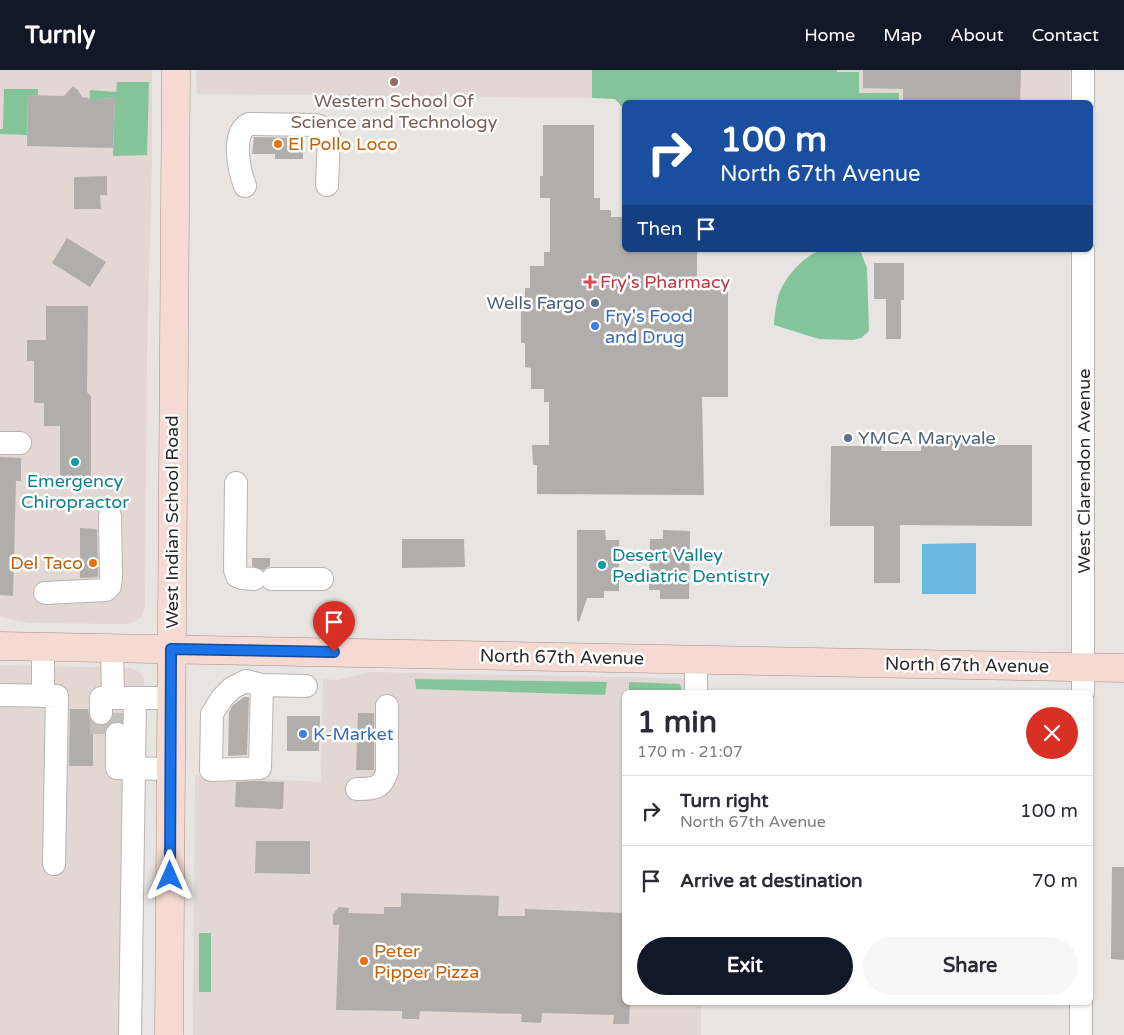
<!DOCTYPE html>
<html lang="en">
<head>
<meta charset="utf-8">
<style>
	body { margin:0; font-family:"Varela Round",sans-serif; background:#f7f7f7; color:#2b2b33; height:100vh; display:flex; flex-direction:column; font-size:19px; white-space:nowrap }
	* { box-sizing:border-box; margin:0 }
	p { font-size:16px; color:#7c7c81 }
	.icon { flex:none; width:28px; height:28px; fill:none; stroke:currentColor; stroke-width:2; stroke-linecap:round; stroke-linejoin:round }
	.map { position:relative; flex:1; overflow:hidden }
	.side { position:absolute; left:622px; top:620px; width:471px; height:315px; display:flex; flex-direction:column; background:#fff; border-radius:8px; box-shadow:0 1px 4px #0004 }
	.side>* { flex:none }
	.top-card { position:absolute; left:622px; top:30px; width:471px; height:152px; border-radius:8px; box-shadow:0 1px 4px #0004; background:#1a4fa0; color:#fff; overflow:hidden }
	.pin { position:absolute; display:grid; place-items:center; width:42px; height:42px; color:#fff; margin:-51px -21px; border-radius:50% 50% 50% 0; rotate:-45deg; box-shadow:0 0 5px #0007 }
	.pin .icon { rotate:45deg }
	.me { position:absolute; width:55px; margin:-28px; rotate:0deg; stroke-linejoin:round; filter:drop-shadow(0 0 4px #0008) }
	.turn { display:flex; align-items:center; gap:18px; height:105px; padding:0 15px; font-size:22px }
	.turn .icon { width:65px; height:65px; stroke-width:2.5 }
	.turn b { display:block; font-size:35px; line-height:42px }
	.then { display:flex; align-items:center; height:48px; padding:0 15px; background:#0003; gap:10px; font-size:19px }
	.round { display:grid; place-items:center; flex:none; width:52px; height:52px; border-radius:26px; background:#f7f7f7 }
	.overview { display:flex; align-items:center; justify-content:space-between; height:85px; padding:0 15px }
	h1 { font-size:30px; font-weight:800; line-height:38px }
	.cta { display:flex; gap:10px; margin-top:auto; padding:10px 15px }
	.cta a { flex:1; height:58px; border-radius:30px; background:#111827; color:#fff; font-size:20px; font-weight:800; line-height:58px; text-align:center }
	.cta a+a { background:#f7f7f7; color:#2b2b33 }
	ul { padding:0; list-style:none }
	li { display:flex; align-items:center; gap:15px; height:70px; padding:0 15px; border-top:1px solid #e1e1e2 }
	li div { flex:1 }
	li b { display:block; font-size:19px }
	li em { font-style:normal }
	header { display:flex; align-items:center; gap:30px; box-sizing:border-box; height:70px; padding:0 25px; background:#111827; color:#fff }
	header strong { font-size:24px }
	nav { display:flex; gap:28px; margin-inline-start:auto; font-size:18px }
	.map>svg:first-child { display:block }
	.built { fill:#e2d7d2 }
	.green { fill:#83c49b }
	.water { fill:#68b8df }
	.building { fill:#b0adab }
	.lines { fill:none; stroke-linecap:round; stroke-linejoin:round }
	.minor-tunnel { stroke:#c2bfbd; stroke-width:22; stroke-dasharray:22 11; stroke-linecap:butt }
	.minor-casing { stroke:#b8b4b3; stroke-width:24 }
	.major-casing { stroke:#aa8c85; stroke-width:29 }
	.minor { stroke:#fff; stroke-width:22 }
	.major { stroke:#f5d9d3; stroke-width:28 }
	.route-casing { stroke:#114b97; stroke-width:12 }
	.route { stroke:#1a73e8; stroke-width:9 }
	.education-dot { fill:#8d6e63; stroke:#fff; stroke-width:2 }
	.food-dot { fill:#e8710a; stroke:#fff; stroke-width:2 }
	.health-dot { fill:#e0444e; stroke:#fff; stroke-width:2 }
	.service-dot { fill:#5c6f8a; stroke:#fff; stroke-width:2 }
	.shop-dot { fill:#3f7fe0; stroke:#fff; stroke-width:2 }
	.culture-dot { fill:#0f9aa8; stroke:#fff; stroke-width:2 }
	.labels { text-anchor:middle; stroke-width:5; stroke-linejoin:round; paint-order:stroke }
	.education-label { font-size:18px; fill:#785e54; stroke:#fff }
	.food-label { font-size:18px; fill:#c56008; stroke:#fff; text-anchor:start }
	.health-label { font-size:18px; fill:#be3a42; stroke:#fff; text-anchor:start }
	.service-label { font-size:18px; fill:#4e5e75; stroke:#fff; text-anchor:end }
	.shop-label { font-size:18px; fill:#366cbe; stroke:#fff; text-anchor:start }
	.street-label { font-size:18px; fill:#2b2a29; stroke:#fff }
	.culture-label { font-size:18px; fill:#0d838f; stroke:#fff }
</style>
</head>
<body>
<header>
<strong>Turnly</strong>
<nav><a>Home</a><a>Map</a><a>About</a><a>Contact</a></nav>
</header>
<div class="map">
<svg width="1124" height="965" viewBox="0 0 1124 965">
	<rect width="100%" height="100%" fill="#e8e4e2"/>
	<g class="built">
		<path d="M0,0H152V83L147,283L145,536L142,546L136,551L126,554L29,553L0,547Z"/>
		<path d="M196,0H1070V32H625V40L615,29L592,28L197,24Z"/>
		<path d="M0,595L131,598L141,603L144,609L142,965H0Z"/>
		<path d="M371,602L705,609V622H625V932L701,933V965H193L195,705L321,712L323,609L336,610Z"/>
	</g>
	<g class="green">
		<path d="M592,0H837V2H859V23H899V32H625V40L615,29L592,28Z"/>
		<path d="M117,12H149L147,85L113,86L115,28L100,29L89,37L90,20L116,22Z"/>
		<path d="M4,19H38V25H28L27,65L0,64V59H3Z"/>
		<path d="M822,180H860L867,198L869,261L861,268L853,270L819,269L774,255C775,243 776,228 782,217C790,202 805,185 822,180Z"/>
		<path d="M415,609L607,612L605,625L416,619Z"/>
		<path d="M629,612L680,614L682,622H629Z"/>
		<rect x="199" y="863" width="12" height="59"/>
	</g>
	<path class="water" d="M976,473V524H922V474Z"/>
	<g class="building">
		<path d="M863,0H1021L1020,32H903V19L863,18Z"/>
		<path d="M73,16L78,20L82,27L88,28L89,30L115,28L113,78L27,76L28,25L64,26Z"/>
		<path d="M543,55H594V128H600V140H611V147H625V180H697V215H728V327H702L704,425L537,424V395H533L532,375H549V332H544V319H531V298L525,297V273H521V241H525V218H530V196H544V182H550V128H540V106H543Z"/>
		<path d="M254,67L303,68V89H275V84H252Z"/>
		<path d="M107,106V125H100L101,139H74V107Z"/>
		<path d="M67,168L106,192L90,217L52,193Z"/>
		<path d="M874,193H904V230H901V269H886V229H874Z"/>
		<path d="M46,236H88L87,322L91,326V415H60V356H44V333H34V291H27V270H46Z"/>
		<path d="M921,368L987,369V375H1032V456L900,455V513H874V456H830L831,376H882L881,381H921Z"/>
		<path d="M0,387L21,388V411H16L13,526L0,525Z"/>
		<path d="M80,458L97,459L98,507L80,508Z"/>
		<path d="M577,460H605L606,470H619V521H604V528H587L579,552L577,551Z"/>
		<path d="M663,460L690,461L689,529H660V520H649L650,469H663Z"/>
		<path d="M402,469H464L465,497L402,498Z"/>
		<path d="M252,488H270V496L263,500L252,496Z"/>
		<path d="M244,627H249L247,685L228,686L229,642L232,636Z"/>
		<path d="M70,639H88L90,650L95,655L101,656L108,654L113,649L114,643H122V652L117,651L110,653L105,658L104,664H93V696H69Z"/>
		<path d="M358,643H374V700H356Z"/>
		<path d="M287,646H320L319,681H287Z"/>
		<path d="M254,711L284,712L283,739L235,737L236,712Z"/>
		<path d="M256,771H310V804L255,803Z"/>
		<path d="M1112,797H1124V890L1111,889Z"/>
		<path d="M401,823L499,826L498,846H525V839L625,843V932H630L629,954H613L614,945L542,943L541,953L521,952L522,944L420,941L419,949H402V941L336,940L339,855H333V844L339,837L349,838L348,843L384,844V837H401Z"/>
	</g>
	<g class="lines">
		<g class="minor-tunnel">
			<path d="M101,664V643"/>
			<path d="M117,664L118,643"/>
		</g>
		<g class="minor-casing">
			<g id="minor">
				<path d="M1083,32V0"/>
				<path d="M245,116C239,100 231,63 249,54L316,55L324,58L329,66L327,115"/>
				<path d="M1083,180V622"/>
				<path d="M0,373H20"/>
				<path d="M236,413L235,500L237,506L242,508L254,509"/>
				<path d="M272,509H322"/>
				<path d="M45,523L106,520L110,516L111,507L110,446"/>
				<path d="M112,578L113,628H171"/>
				<path d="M262,615L260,698L211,700L212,644L222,628L232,618L246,611L262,615L306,616"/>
				<path d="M696,622V590"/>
				<path d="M0,625L57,626L54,794"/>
				<path d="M43,626V577"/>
				<path d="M101,643V628H113"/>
				<path d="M117,664V698L171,699"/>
				<path d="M357,719C373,719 382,719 387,702V636"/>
				<path d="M130,965L135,628"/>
				<path d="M1081,965V932"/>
			</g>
		</g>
		<g class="major-casing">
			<g id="major">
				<path d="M0,576L1124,598"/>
				<path d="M169,965L176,0"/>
			</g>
		</g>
		<use href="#minor" class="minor"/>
		<use href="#major" class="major"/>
	</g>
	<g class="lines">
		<g class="route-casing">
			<path id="route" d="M170,806L171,579L334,582"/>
		</g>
		<use href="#route" class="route"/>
	</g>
	<circle class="education-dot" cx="394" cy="12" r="5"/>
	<g class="food-dot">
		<circle cx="278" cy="74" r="5"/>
		<circle cx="93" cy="493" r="5"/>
		<circle cx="364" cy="891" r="5"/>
	</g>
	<path class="health-dot" d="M587.5 204.5h5v5h5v5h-5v5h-5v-5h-5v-5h5z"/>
	<g class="service-dot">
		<circle cx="595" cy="233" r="5"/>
		<circle cx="848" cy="368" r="5"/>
	</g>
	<g class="shop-dot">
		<circle cx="595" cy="256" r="5"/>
		<circle cx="303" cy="664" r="5"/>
	</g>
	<g class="culture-dot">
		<circle cx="75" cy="392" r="5"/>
		<circle cx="602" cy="495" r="5"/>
	</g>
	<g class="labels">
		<g class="education-label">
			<text x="394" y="37">Western School Of<tspan x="394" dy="21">Science and Technology</tspan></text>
		</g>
		<g class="food-label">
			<text x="288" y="80">El Pollo Loco</text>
			<text x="83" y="499" text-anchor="end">Del Taco</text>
			<text x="374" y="887">Peter<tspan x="374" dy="21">Pipper Pizza</tspan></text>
		</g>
		<g class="health-label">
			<text x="600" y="218">Fry's Pharmacy</text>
		</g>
		<g class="service-label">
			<text x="585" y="239">Wells Fargo</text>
			<text x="858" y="374" text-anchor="start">YMCA Maryvale</text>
		</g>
		<g class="shop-label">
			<text x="605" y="252">Fry's Food<tspan x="605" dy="21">and Drug</tspan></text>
			<text x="313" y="670">K-Market</text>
		</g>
		<g class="street-label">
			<text transform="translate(1084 401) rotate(-90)" y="6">West Clarendon Avenue</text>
			<text transform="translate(172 452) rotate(-90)" y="6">West Indian School Road</text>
			<text transform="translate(562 587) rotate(1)" y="6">North 67th Avenue</text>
			<text transform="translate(967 595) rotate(1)" y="6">North 67th Avenue</text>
		</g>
		<g class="culture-label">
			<text x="75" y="417">Emergency<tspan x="75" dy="21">Chiropractor</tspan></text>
			<text x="612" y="491" text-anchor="start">Desert Valley<tspan x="612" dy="21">Pediatric Dentistry</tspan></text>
		</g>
	</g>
</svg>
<div class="pin" style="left:334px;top:582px;background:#d93025"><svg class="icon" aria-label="arrive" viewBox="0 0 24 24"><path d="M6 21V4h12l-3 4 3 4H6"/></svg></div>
<svg class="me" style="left:170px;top:806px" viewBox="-20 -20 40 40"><path d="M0-17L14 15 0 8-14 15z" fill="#1a73e8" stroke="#fff" stroke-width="4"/></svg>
<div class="top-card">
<div class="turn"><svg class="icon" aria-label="right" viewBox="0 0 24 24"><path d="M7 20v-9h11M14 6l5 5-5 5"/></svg><div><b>100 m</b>North 67th Avenue</div></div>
<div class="then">Then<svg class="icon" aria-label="arrive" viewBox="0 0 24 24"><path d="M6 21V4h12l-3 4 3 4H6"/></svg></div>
</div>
<section class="side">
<div class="overview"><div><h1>1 min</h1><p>170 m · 21:07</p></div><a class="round" style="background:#d93025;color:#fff"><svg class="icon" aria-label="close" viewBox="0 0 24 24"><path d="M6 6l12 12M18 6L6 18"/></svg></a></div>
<ul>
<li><svg class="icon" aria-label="right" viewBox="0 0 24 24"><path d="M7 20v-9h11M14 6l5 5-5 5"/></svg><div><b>Turn right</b><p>North 67th Avenue</p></div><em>100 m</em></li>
<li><svg class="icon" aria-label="arrive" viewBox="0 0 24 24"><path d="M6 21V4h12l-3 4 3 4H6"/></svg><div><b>Arrive at destination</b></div><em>70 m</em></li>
</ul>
<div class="cta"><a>Exit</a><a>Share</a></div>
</section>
</div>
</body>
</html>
